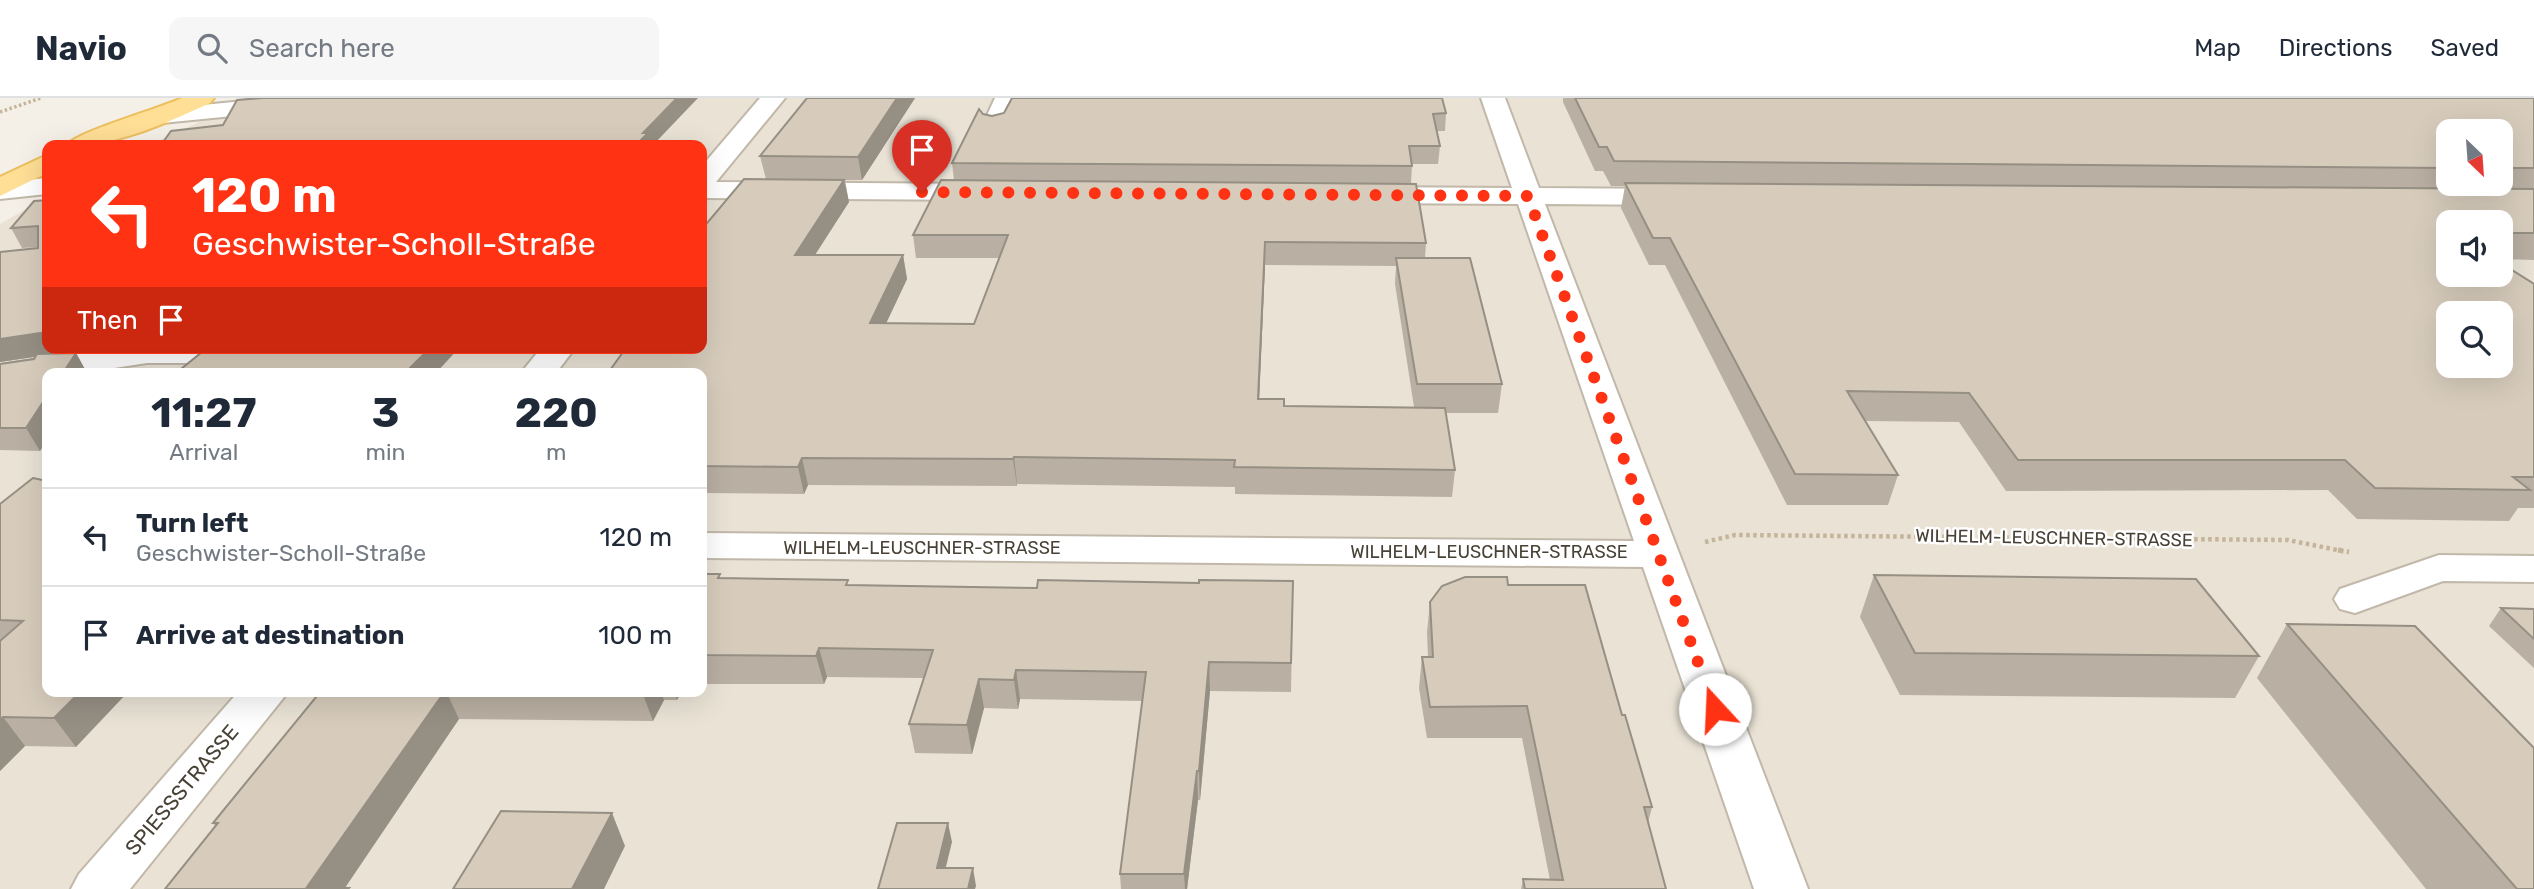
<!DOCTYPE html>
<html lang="en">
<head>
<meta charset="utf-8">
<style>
	body { margin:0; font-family:Rubik,sans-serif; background:#f6f6f7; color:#1f2937; height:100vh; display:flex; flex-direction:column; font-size:26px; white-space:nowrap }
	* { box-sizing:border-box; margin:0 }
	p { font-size:23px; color:#747a83 }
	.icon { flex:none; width:38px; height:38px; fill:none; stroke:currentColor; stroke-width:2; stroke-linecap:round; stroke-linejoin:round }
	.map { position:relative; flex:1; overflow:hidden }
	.panel { position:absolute; left:42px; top:270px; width:665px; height:329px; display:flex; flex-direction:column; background:#fff; border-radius:14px; box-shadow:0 7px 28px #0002 }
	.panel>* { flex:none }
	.banner { position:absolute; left:42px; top:42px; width:665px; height:214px; border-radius:14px; box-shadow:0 7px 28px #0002; background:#ff3314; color:#fff; overflow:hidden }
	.needle { width:46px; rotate:155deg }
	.fabs { position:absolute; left:2436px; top:21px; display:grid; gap:14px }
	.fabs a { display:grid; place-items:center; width:77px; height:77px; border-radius:14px; background:#fff; box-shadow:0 7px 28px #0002; font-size:35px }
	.pin { position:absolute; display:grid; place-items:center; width:60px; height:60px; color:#fff; margin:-72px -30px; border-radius:50% 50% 50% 0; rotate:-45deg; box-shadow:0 0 7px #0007 }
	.pin .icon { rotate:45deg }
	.me { position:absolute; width:77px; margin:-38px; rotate:340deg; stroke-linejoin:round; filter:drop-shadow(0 0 5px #0008) }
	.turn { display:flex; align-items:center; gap:24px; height:147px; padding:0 35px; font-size:32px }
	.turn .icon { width:91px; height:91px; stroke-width:2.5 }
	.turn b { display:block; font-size:49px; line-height:60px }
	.then { display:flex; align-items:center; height:66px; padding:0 35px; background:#0003; gap:14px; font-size:26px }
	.eta { display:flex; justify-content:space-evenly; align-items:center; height:119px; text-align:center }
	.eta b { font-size:42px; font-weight:700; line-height:49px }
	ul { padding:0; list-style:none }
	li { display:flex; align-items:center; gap:21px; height:98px; padding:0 35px; border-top:2px solid #e0e1e3 }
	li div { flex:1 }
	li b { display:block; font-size:26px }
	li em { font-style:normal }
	header { display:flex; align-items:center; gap:42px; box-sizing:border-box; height:98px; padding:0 35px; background:#fff; border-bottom:2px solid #e0e1e3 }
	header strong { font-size:33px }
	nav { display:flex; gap:38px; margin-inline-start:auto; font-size:24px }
	.search { width:490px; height:63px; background:#f6f6f7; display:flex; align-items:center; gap:18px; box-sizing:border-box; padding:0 24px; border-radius:14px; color:#747a83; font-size:26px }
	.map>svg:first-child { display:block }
	.residential { fill:#e9e2d5; fill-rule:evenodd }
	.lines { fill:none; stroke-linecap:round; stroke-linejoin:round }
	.minor-casing { stroke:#c1b8a9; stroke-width:4 }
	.major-casing { stroke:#ecbf5e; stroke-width:4 }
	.path-far2 { stroke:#c4b499; stroke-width:3.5; stroke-dasharray:2.5 2.5; stroke-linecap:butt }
	.path-far1 { stroke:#c4b499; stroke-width:4.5; stroke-dasharray:3.5 3.5; stroke-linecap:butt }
	.path { stroke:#c4b499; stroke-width:5; stroke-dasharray:4.5 4.5; stroke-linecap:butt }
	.minor { fill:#fff; fill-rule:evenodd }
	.major { fill:#ffdf96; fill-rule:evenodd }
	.wall { fill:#b9afa2; fill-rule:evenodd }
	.shaded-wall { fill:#968f84 }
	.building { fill:#d7ccbc; stroke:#968f84; stroke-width:2; fill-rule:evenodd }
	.route { stroke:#ff3314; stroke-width:12; stroke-dasharray:0 21.6 }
	.labels { text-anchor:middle; stroke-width:5; stroke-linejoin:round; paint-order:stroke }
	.street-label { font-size:18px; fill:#484135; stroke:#fff }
	.near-street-label { font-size:21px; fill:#484135; stroke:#fff }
</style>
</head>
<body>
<header>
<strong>Navio</strong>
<div class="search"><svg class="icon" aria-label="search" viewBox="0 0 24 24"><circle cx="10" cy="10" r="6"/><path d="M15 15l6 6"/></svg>Search here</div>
<nav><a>Map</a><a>Directions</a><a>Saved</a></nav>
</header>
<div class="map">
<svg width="2534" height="791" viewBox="0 0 2534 791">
	<rect width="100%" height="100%" fill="#f5f0e7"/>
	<path class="residential" d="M249,0H2534V791H0V126L47,99V250H702V47H150ZM2448,33H2501V86H2448ZM2448,124H2501V177H2448ZM2448,215H2501V268H2448ZM47,275H702V593H47Z"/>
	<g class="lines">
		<g class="minor-casing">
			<g id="minor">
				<path d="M274,0H359L355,5L347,7L162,25L153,23L150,18L153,13L162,11Z"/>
				<path d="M760,0H785L716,84L987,86L997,88L1001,94L997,100L987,102L702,100V68Z"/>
				<path d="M995,0H1019L1004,31L995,33L986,31L983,26Z"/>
				<path d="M1481,0H1505L1539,90L1676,91L1686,93L1690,99L1686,105L1676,107L1545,106L1808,791H1754L1643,469L702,460V435L1634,443L1518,106L1365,105L1355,103L1351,97L1355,91L1365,89L1512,90Z"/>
				<path d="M47,80V96L0,101V85Z"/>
				<path d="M112,250H216L220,255L215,262L203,265H147L82,275H47V280L0,287V267Z"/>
				<path d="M541,250H575L556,275H521Z"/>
				<path d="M2439,457L2534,458V484L2443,483L2355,515L2340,511L2334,501L2340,491Z"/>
				<path d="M239,593H289L130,791H71L79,776Z"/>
			</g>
		</g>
		<g class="major-casing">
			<g id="major">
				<path d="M182,0H214L210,5C166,25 116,49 67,47C76,34 161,10 182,0Z"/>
				<path d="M47,57V75L0,98V79Z"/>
			</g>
		</g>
		<path class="path-far2" d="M0,14L41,0"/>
		<path class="path-far1" d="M1705,444L1735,437L2288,442L2347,454"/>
		<path class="path" d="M2338,452L2349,454"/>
		<use href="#minor" class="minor"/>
		<use href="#major" class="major"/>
	</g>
	<g class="wall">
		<path d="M807,0H915L862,82H845L849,104L815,157H903L907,181L886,225L974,226L999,160H916L913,137L954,82L952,65L983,16L992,18L1446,15L1445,33H1437L1440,48L1438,66H1412L1411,86L1426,145L1425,160L1502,286L1498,315H1446L1455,372L1452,399L1235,396V389L1017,386V388L808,387L804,396L702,395V275L621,258L619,250H702L766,81L760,58ZM1265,167L1396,168L1395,186L1414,309L1284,308L1259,301Z"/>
		<path d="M1563,0H2534V162L2501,161V124H2448V177L2534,186V410H2518L2509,423L2357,421L2328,392L2006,393L1959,324L1865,323L1898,377L1888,407H1787L1665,167H1649L1621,110L1625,88H1611L1603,73H1595L1563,4ZM2448,33H2501V86H2448Z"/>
		<path d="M47,102V250H93L58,256L76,255L87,275H47V342L40,353L0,352V266L34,261L35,259L0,264V154L38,150V149L22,150L11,130Z"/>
		<path d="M0,406L76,649L25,648L0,673Z"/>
		<path d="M702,476L721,480L849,487L1037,490L1293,483L1291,594L1210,593L1200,702H1198L1187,791H1121L1120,776L1143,603L1020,601L1018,611L984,610L972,656L915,655L909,626L923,580L827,579L824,586H702Z"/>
		<path d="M1874,477L2259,558L2235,600L1900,597L1860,519Z"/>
		<path d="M1508,487L1622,617L1652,709L1648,725L1666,791H1521L1523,781L1550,782L1522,640H1427L1419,590L1422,559H1428L1427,534L1430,504Z"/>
		<path d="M2501,510L2534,511V570L2489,528Z"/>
		<path d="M2287,526L2534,791H2426L2257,580Z"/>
		<path d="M321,593H682L677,602H664L653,623L459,621L345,790L349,791H165L215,728L213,725Z"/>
	</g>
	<g class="shaded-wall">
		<path d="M677,0H698L653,47H636L643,35Z"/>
		<path d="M897,0H915L862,82L858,59Z"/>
		<path d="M844,82L849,104L800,180L795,157Z"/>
		<path d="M1265,144V167L1258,327V301Z"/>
		<path d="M903,157L907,181L875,249L870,225Z"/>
		<path d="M47,234V250H93L0,264V241Z"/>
		<path d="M430,250H459L436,275H405Z"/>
		<path d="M76,255L87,275H63Z"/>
		<path d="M47,298V342L40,353L26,330Z"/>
		<path d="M1014,359L1017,386V388L1013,361Z"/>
		<path d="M802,360L808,387L804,396L798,369Z"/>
		<path d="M819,550L827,579L824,586L816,558Z"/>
		<path d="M1209,564L1210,593L1200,702L1199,673Z"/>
		<path d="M1016,572L1020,601L1018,611L1014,582Z"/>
		<path d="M979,581L984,610L972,656L967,627Z"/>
		<path d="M81,593H129L76,649L54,620Z"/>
		<path d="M445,593H446L459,621L344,791L307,789Z"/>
		<path d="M643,593H661L664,602L653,623L642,594Z"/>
		<path d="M674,593H682L677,602Z"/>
		<path d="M3,619L25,648L0,673V622Z"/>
		<path d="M1197,673L1198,702L1187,791H1185L1184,776Z"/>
		<path d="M612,715L625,748L604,791H572Z"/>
		<path d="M948,725L952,744L941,789L937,770Z"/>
		<path d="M973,770L976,788L975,791H968Z"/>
	</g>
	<g class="building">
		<path d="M262,0H677L643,35H648L636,47H161L171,33L223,27L237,2Z"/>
		<path d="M807,0H897L858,59L760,58Z"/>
		<path d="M1012,0H1442L1446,15L1433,16L1440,48H1409L1412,68L952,65L979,11L983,16L992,18L1004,15Z"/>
		<path d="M1575,0H2534V70H2501V33H2448V70L1614,63L1607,49H1599Z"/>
		<path d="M744,81L844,82L795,157H903L870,225L974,226L1008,137H913L941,82L1416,86L1426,145L1265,144L1258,301H1284V308L1445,310L1455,372L1234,369L1235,362L1014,359L1013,361L802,360L798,369L702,368V275H608L626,250H702V131Z"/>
		<path d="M1625,85L2534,91V135H2501V124H2448V177H2501V165L2534,186V379H2513L2530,392L2375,390L2345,362H2018L1969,295L1847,293L1898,377L1795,376L1670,140H1653ZM2448,215H2501V268H2448Z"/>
		<path d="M47,102V234L0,241V154L38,150V128L11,130L34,103Z"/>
		<path d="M1396,160H1470L1502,286H1417Z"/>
		<path d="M207,250H430L405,275H176Z"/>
		<path d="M76,255L63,275H47V298L26,330H0V266L34,261L37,256Z"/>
		<path d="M33,380L47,383V593H81L54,620L3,619L0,622V543L23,523L0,522V406Z"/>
		<path d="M702,476H720L718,480L848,482L846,487L1037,490L1038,482L1199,485V482L1293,483L1291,565L1209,564L1199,673H1197L1184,776H1120L1146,574L1016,572L1014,582L979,581L967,627L909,626L933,552L819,550L816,558L702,557Z"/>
		<path d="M1874,477L2196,481L2259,558L1915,555Z"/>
		<path d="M1465,479H1507L1508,487H1585L1622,617H1625L1652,709H1644L1666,791H1525L1523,781L1563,782L1527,608L1430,609L1422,559H1433L1430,504L1442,488Z"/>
		<path d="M2501,510L2534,511V541Z"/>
		<path d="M2287,526L2415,528L2534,650V791H2517Z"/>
		<path d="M321,593H445L307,789L349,790L348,791H165L218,725H213Z"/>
		<path d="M547,593H643L642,594Z"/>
		<path d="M501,713L612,715L572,791H453Z"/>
		<path d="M897,725H948L937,770H973L968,791H878Z"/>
	</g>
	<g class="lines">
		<path class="route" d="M922,94L1528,98L1715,611"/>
	</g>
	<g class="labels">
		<g class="street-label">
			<text transform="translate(2054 440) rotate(1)" y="6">WILHELM-LEUSCHNER-STRASSE</text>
			<text x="922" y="456">WILHELM-LEUSCHNER-STRASSE</text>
			<text x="1489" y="460">WILHELM-LEUSCHNER-STRASSE</text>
		</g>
		<g class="near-street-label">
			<text transform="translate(182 692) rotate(-50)" y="7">SPIESSSTRASSE</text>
		</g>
	</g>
</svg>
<div class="fabs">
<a><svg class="needle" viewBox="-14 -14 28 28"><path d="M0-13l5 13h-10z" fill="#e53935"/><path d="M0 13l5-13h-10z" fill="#747a83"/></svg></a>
<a><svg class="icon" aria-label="sound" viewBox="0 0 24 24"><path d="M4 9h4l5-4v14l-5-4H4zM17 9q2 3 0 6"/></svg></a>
<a><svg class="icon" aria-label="search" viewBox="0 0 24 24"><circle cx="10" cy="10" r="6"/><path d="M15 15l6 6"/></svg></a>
</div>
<div class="pin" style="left:922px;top:94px;background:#d93025"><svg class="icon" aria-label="arrive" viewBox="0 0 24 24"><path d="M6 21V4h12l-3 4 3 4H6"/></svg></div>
<svg class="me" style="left:1715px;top:611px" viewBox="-20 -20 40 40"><circle r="19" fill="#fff"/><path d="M0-13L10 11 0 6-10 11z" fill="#ff3314"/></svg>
<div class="banner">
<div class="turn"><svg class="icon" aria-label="left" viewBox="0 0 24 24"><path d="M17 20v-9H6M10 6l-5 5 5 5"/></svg><div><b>120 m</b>Geschwister-Scholl-Straße</div></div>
<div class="then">Then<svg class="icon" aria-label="arrive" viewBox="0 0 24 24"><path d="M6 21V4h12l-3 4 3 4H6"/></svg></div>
</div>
<section class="panel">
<div class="eta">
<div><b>11:27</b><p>Arrival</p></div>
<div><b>3</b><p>min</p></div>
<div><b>220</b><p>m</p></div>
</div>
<ul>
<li><svg class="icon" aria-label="left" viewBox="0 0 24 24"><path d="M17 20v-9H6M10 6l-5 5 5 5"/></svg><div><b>Turn left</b><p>Geschwister-Scholl-Straße</p></div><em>120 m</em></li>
<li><svg class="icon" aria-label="arrive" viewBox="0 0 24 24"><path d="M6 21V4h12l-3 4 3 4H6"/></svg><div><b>Arrive at destination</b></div><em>100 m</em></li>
</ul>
</section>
</div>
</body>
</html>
